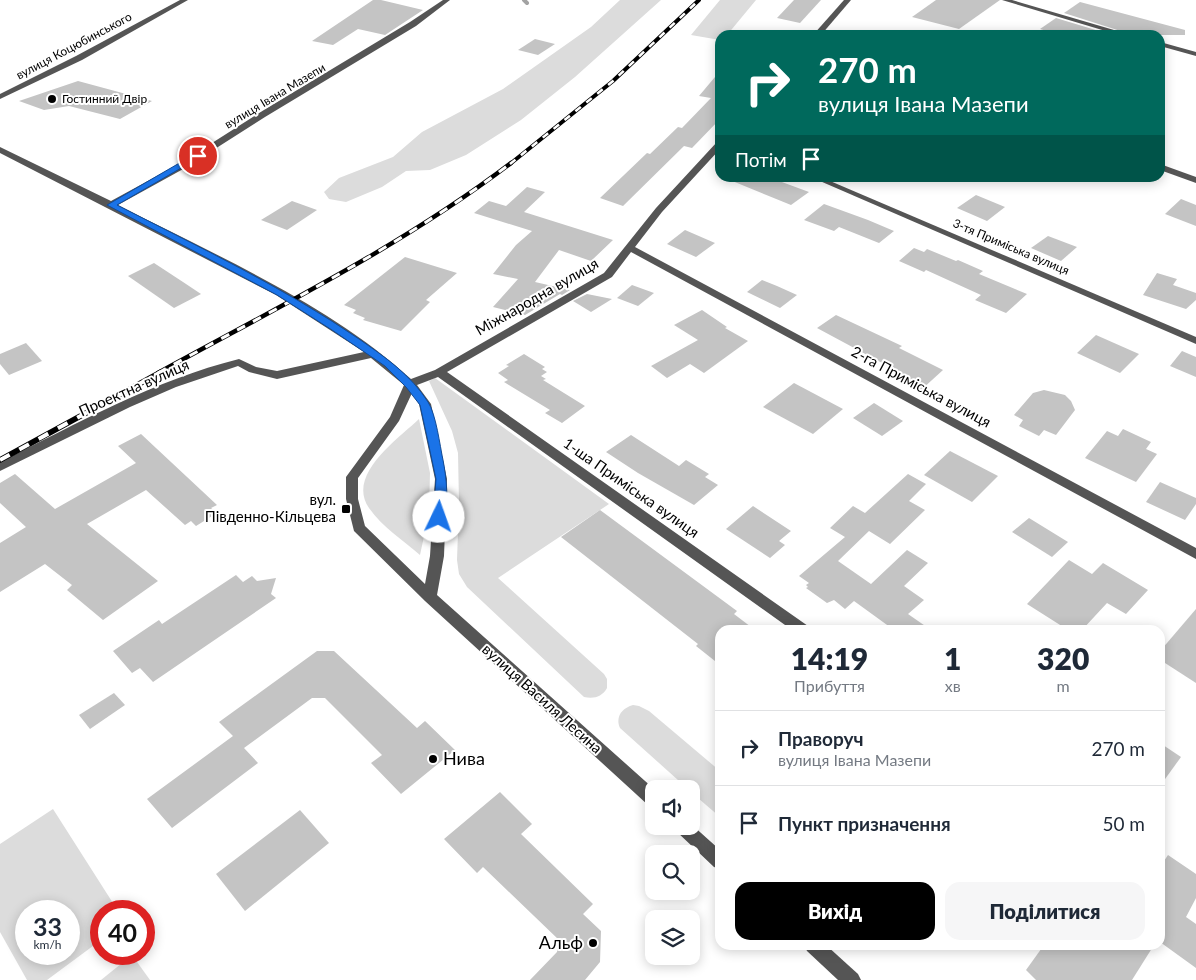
<!DOCTYPE html>
<html lang="uk">
<head>
<meta charset="utf-8">
<style>
	body { margin:0; font-family:Lato,sans-serif; background:#f6f6f7; color:#1f2937; height:100vh; display:flex; flex-direction:column; font-size:19px; white-space:nowrap }
	* { box-sizing:border-box; margin:0 }
	p { font-size:16px; color:#747a83 }
	.icon { flex:none; width:28px; height:28px; fill:none; stroke:currentColor; stroke-width:2; stroke-linecap:round; stroke-linejoin:round }
	.map { position:relative; flex:1; overflow:hidden }
	.details { position:absolute; left:715px; top:625px; width:450px; height:325px; display:flex; flex-direction:column; background:#fff; border-radius:15px; box-shadow:0 2px 12px #0003 }
	.details>* { flex:none }
	.hud { position:absolute; left:715px; top:30px; width:450px; height:152px; border-radius:15px; box-shadow:0 2px 12px #0003; background:#00695c; color:#fff; overflow:hidden }
	.fabs { position:absolute; left:645px; top:780px; display:grid; gap:10px }
	.fabs a { display:grid; place-items:center; width:55px; height:55px; border-radius:10px; background:#fff; box-shadow:0 2px 12px #0003; font-size:25px }
	.speed { position:absolute; left:15px; top:900px; display:flex; gap:10px; font-size:25px; font-weight:700; text-align:center }
	.speed>* { display:grid; place-content:center; width:65px; height:65px; border-radius:50%; background:#fff; box-shadow:0 2px 12px #0003; line-height:1 }
	.speed small { font-size:12px; font-weight:400 }
	.speed .limit { border:8px solid #d22; background:#fff; color:#111 }
	.pin { position:absolute; display:grid; place-items:center; width:42px; height:42px; color:#fff; margin:-21px; border:2px solid #fff; border-radius:50%; box-shadow:0 1px 5px #0007 }
	.me { position:absolute; width:55px; margin:-28px; rotate:3deg; stroke-linejoin:round; filter:drop-shadow(0 0 4px #0008) }
	.turn { display:flex; align-items:center; gap:18px; height:105px; padding:0 20px; font-size:22px }
	.turn .icon { width:65px; height:65px; stroke-width:2.5 }
	.turn b { display:block; font-size:35px; line-height:42px }
	.then { display:flex; align-items:center; height:48px; padding:0 20px; background:#0003; gap:10px; font-size:19px }
	.eta { display:flex; justify-content:space-evenly; align-items:center; height:85px; text-align:center }
	.eta b { font-size:30px; font-weight:800; line-height:35px }
	.button { display:flex; gap:10px; margin-top:auto; padding:10px 20px }
	.button a { flex:1; height:58px; border-radius:15px; background:#000; color:#fff; font-size:20px; font-weight:800; line-height:58px; text-align:center }
	.button a+a { background:#f6f6f7; color:#1f2937 }
	ul { padding:0; list-style:none }
	li { display:flex; align-items:center; gap:15px; height:75px; padding:0 20px; border-top:1px solid #e0e1e3 }
	li div { flex:1 }
	li b { display:block; font-size:19px }
	li em { font-style:normal }
	.map>svg:first-child { display:block }
	.green { fill:#dcdcdc; fill-rule:evenodd }
	.lines { fill:none; stroke-linecap:round; stroke-linejoin:round }
	.stream { stroke:#a3a3a3; stroke-width:4 }
	.building { fill:#c4c4c4 }
	.minor { fill:#555; fill-rule:evenodd }
	.rail-far2-casing { stroke:#000; stroke-width:4 }
	.rail-far1-casing { stroke:#000; stroke-width:4.5 }
	.rail-casing { stroke:#000; stroke-width:5.5 }
	.rail-far2 { stroke:#fff; stroke-width:2.5; stroke-dasharray:7; stroke-linecap:butt }
	.rail-far1 { stroke:#fff; stroke-width:3; stroke-dasharray:9; stroke-linecap:butt }
	.rail { stroke:#fff; stroke-width:4; stroke-dasharray:11; stroke-linecap:butt }
	.route { fill:#1a73e8; stroke:#114b97 }
	.poi-dot { fill:#000; stroke:#fff; stroke-width:2 }
	.labels { text-anchor:middle; stroke-width:4; stroke-linejoin:round; paint-order:stroke }
	.far-street-label { font-size:12px; fill:#000; stroke:#fff }
	.far-poi-label { font-size:12px; fill:#000; stroke:#fff; text-anchor:start }
	.street-label { font-size:15px; fill:#000; stroke:#fff }
	.poi-label { font-size:15px; fill:#000; stroke:#fff; text-anchor:end }
	.near-poi-label { font-size:18px; fill:#000; stroke:#fff; text-anchor:start }
</style>
</head>
<body>
<div class="map">
<svg width="1196" height="980" viewBox="0 0 1196 980">
	<rect width="100%" height="100%" fill="#fff"/>
	<g class="green">
		<path d="M620,0H661L575,77L521,120L466,155L430,170L406,171L382,187L346,202L329,199L324,192L339,178L393,157L422,132L503,89L591,27Z"/>
		<path d="M720,0H756L727,35H720V40L691,35Z"/>
		<path d="M435,378L609,504L498,578L604,674L607,679V688C602,697 594,699 584,697L467,587L459,574L457,560L459,504L458,453L452,431L429,381Z"/>
		<path d="M419,419L430,473L429,513L420,555C403,540 382,527 369,508C346,475 398,439 419,419Z"/>
		<path d="M633,705L639,706L649,711L720,771V817L691,792V789H688L620,728C615,717 622,708 633,705Z"/>
		<path d="M53,809L118,911H101V940L47,980H27L0,932V844ZM69,911V954H26V911Z"/>
		<path d="M132,955L150,980H101Z"/>
	</g>
	<g class="lines">
		<path class="stream" d="M524,0L527,3"/>
	</g>
	<g class="building">
		<path d="M373,0H381L423,10L385,35L358,29L333,45L312,41Z"/>
		<path d="M794,0H821L800,23L777,18Z"/>
		<path d="M936,0H1000L959,29L912,17Z"/>
		<path d="M1080,2L1185,30V35H1133L1064,13Z"/>
		<path d="M1056,18L1112,35H1060L1040,29Z"/>
		<path d="M535,39L555,44L538,55L518,50Z"/>
		<path d="M720,71V119L692,148L684,146L623,206L600,198L647,153L650,154L678,127L682,128L711,98L699,96Z"/>
		<path d="M78,81L152,101L120,119L69,106L44,110L19,101Z"/>
		<path d="M725,178H771L809,192L791,205Z"/>
		<path d="M527,187L545,192L524,212L613,240L591,261L559,250L535,282L570,290L562,295L560,294L525,315L493,307L518,279L493,274L516,245L532,231L474,213L489,201L506,206Z"/>
		<path d="M976,195L1005,207L987,221L957,208Z"/>
		<path d="M1181,199L1196,205V226L1165,214Z"/>
		<path d="M292,201L317,210L287,230L261,220Z"/>
		<path d="M824,204L868,220L894,231L879,243L839,227L834,231L804,220Z"/>
		<path d="M685,230L715,243L696,257L667,244Z"/>
		<path d="M1048,236L1077,247L1061,261L1031,248Z"/>
		<path d="M914,248L924,252L927,249L956,261L958,260L983,271L979,274L1027,294L1006,313L975,300L981,295L926,270L924,272L899,261Z"/>
		<path d="M405,257L457,273L426,300L430,302L401,331L363,320L365,318L353,313L356,310L344,305Z"/>
		<path d="M154,263L183,282L201,294L174,308L128,276Z"/>
		<path d="M1157,273L1177,279L1173,285L1196,293V300L1186,309L1143,295Z"/>
		<path d="M762,280L777,286L797,295L780,308L747,292Z"/>
		<path d="M632,285L654,293L638,306L617,298Z"/>
		<path d="M587,294L612,299L591,312L573,301Z"/>
		<path d="M702,310L727,327L725,328L748,341L704,373L690,364L667,378L651,366L698,340L674,325Z"/>
		<path d="M836,315L902,346L899,348L943,370L921,390L892,375L897,371L817,328Z"/>
		<path d="M1096,335L1139,354L1120,373L1077,353Z"/>
		<path d="M26,343L42,361L9,375L0,364V354Z"/>
		<path d="M1182,351L1196,357V377L1170,366Z"/>
		<path d="M524,354L545,367L542,369L547,372L541,376L546,379L543,380L585,406L562,423L545,413L550,410L504,382L508,380L498,373L509,366L506,365Z"/>
		<path d="M794,383L843,409L813,434L763,407Z"/>
		<path d="M1044,390L1065,395L1071,401L1075,410L1056,435L1044,430L1039,436L1019,426L1023,420L1014,415L1033,393Z"/>
		<path d="M874,403L903,421L882,436L853,418Z"/>
		<path d="M1123,429L1151,442L1146,449L1157,454L1136,482L1085,458L1107,431L1118,436Z"/>
		<path d="M141,434L217,505L211,508L217,513L196,526L191,521L185,525L146,490L87,524L158,581L103,620L67,590L72,585L45,564L0,592V543L26,527L0,503V483L15,474L55,509L136,463L118,446Z"/>
		<path d="M631,435L679,466L686,460L709,474L705,477L718,485L694,505L638,473L606,452Z"/>
		<path d="M950,451L998,476L972,502L924,475Z"/>
		<path d="M908,474L926,484L909,501L925,510L890,544L869,531L838,561L871,584L907,550L928,563L904,586L924,600L908,614L931,630H894L854,601L845,609L834,600L827,603L806,588L808,587L806,585L809,583L799,576L845,537L830,528L853,506L865,513Z"/>
		<path d="M1160,482L1196,498V504L1185,520L1146,502Z"/>
		<path d="M753,506L791,531L779,541L785,545L770,558L726,529Z"/>
		<path d="M600,510L737,611L734,614L755,630H720V665L696,646L698,644L561,537Z"/>
		<path d="M1029,518L1068,542L1052,557L1012,532Z"/>
		<path d="M1069,560L1092,574L1103,563L1148,590L1126,614L1107,603L1082,630H1068L1027,604Z"/>
		<path d="M236,575L243,582L252,576L257,581L276,578L271,594L276,598L153,682L140,668L132,673L113,651L159,620L162,624Z"/>
		<path d="M1196,609V683L1165,663L1161,650Z"/>
		<path d="M317,651H334L417,728L425,721L455,750L401,794L371,763L382,755L325,698H312L244,748L258,763L172,828L147,799L233,736L219,722Z"/>
		<path d="M114,693L125,705L90,729L79,715Z"/>
		<path d="M1160,743L1181,757L1160,786Z"/>
		<path d="M500,792L532,824L521,834L593,904L583,914L601,931L600,962L585,980H530L557,952L559,940L483,867L477,873L444,839Z"/>
		<path d="M300,810L329,843L245,911L216,874Z"/>
		<path d="M1168,855L1196,874V898L1186,917L1196,924V968L1160,942V867Z"/>
		<path d="M1044,945H1154L1132,980H1036L1026,970Z"/>
	</g>
	<g class="lines">
		<g class="minor">
			<path d="M180,0H188L82,60L0,99V94L76,56Z"/>
			<path d="M443,0H450L416,26L265,117L185,168L118,205C217,256 329,304 411,379L435,370L604,273L656,208L717,142L720,141V149L662,212L635,247L1196,548V559L631,252L612,277L447,372L808,626L810,630H792L438,377L417,385L431,404L447,479L444,556L437,595L654,789V807L648,805L425,601L354,531L346,499V477L390,417L404,385L371,358L277,379L249,372L238,366L176,387L130,407L0,471V462C78,423 155,380 239,359L256,367L277,371L364,352L276,295L0,153V147L111,201L179,164L259,113L410,22ZM412,393L419,404L435,479L430,556L425,584L365,526L358,499V478L399,421Z"/>
			<path d="M844,0H851L821,35H813Z"/>
			<path d="M1002,0H1012L1131,35H1119Z"/>
			<path d="M1160,42L1196,52V56L1160,46Z"/>
			<path d="M1160,164L1196,177V183L1160,170Z"/>
			<path d="M813,178H823L1196,337V344Z"/>
			<path d="M691,824L720,850V869L714,867L676,831L674,826H691Z"/>
			<path d="M804,945H826L858,974L861,980H838L807,951Z"/>
		</g>
		<g class="rail-far2-casing">
			<path id="rail-far2" d="M510,164L613,81L699,0"/>
		</g>
		<g class="rail-far1-casing">
			<path id="rail-far1" d="M158,373C278,307 402,246 511,163"/>
		</g>
		<g class="rail-casing">
			<path id="rail" d="M0,460L161,372"/>
		</g>
		<use href="#rail-far2" class="rail-far2"/>
		<use href="#rail-far1" class="rail-far1"/>
		<use href="#rail" class="rail"/>
	</g>
	<path class="route" d="M195,154L202,156L117,205C199,247 283,287 359,339C385,357 411,375 428,402C436,414 440,446 443,460C446,475 450,506 443,520L439,521L433,517L436,479L427,437L420,405L406,387L385,366L332,330L277,295L107,205Z"/>
	<g class="poi-dot">
		<circle cx="52" cy="99" r="5"/>
		<rect x="341" y="504" width="10" height="10" rx="2.5"/>
		<circle cx="433" cy="759" r="5"/>
		<circle cx="593" cy="943" r="5"/>
	</g>
	<g class="labels">
		<g class="far-street-label">
			<text transform="translate(74 46) rotate(-28)" y="4">вулиця Коцюбинського</text>
			<text transform="translate(275 96) rotate(-31)" y="4">вулиця Івана Мазепи</text>
			<text transform="translate(1011 247) rotate(23)" y="4">3-тя Приміська вулиця</text>
		</g>
		<g class="far-poi-label">
			<text x="62" y="103">Гостинний Двір</text>
		</g>
		<g class="street-label">
			<text transform="translate(537 297) rotate(-30)" y="5">Міжнародна вулиця</text>
			<text transform="translate(921 387) rotate(28)" y="5">2-га Приміська вулиця</text>
			<text transform="translate(134 388) rotate(-24)" y="5">Проектна вулиця</text>
			<text transform="translate(631 488) rotate(35)" y="5">1-ша Приміська вулиця</text>
			<text transform="translate(542 699) rotate(42)" y="5">вулиця Василя Лесина</text>
		</g>
		<g class="poi-label">
			<text x="336" y="505">вул.<tspan x="336" dy="17">Південно-Кільцева</tspan></text>
		</g>
		<g class="near-poi-label">
			<text x="443" y="765">Нива</text>
			<text x="583" y="949" text-anchor="end">Альф</text>
		</g>
	</g>
</svg>
<div class="fabs">
<a><svg class="icon" aria-label="sound" viewBox="0 0 24 24"><path d="M4 9h4l5-4v14l-5-4H4zM17 9q2 3 0 6"/></svg></a>
<a><svg class="icon" aria-label="search" viewBox="0 0 24 24"><circle cx="10" cy="10" r="6"/><path d="M15 15l6 6"/></svg></a>
<a><svg class="icon" aria-label="layers" viewBox="0 0 24 24"><path d="M12 4l9 5-9 5-9-5zM3 14l9 5 9-5"/></svg></a>
</div>
<div class="speed"><div>33<small>km/h</small></div><div class="limit">40</div></div>
<div class="pin" style="left:198px;top:156px;background:#d93025"><svg class="icon" aria-label="arrive" viewBox="0 0 24 24"><path d="M6 21V4h12l-3 4 3 4H6"/></svg></div>
<svg class="me" style="left:439px;top:517px" viewBox="-20 -20 40 40"><circle r="19" fill="#fff"/><path d="M0-13L10 11 0 6-10 11z" fill="#1a73e8"/></svg>
<div class="hud">
<div class="turn"><svg class="icon" aria-label="right" viewBox="0 0 24 24"><path d="M7 20v-9h11M14 6l5 5-5 5"/></svg><div><b>270 m</b>вулиця Івана Мазепи</div></div>
<div class="then">Потім<svg class="icon" aria-label="arrive" viewBox="0 0 24 24"><path d="M6 21V4h12l-3 4 3 4H6"/></svg></div>
</div>
<section class="details">
<div class="eta">
<div><b>14:19</b><p>Прибуття</p></div>
<div><b>1</b><p>хв</p></div>
<div><b>320</b><p>m</p></div>
</div>
<ul>
<li><svg class="icon" aria-label="right" viewBox="0 0 24 24"><path d="M7 20v-9h11M14 6l5 5-5 5"/></svg><div><b>Праворуч</b><p>вулиця Івана Мазепи</p></div><em>270 m</em></li>
<li><svg class="icon" aria-label="arrive" viewBox="0 0 24 24"><path d="M6 21V4h12l-3 4 3 4H6"/></svg><div><b>Пункт призначення</b></div><em>50 m</em></li>
</ul>
<div class="button"><a>Вихід</a><a>Поділитися</a></div>
</section>
</div>
</body>
</html>
